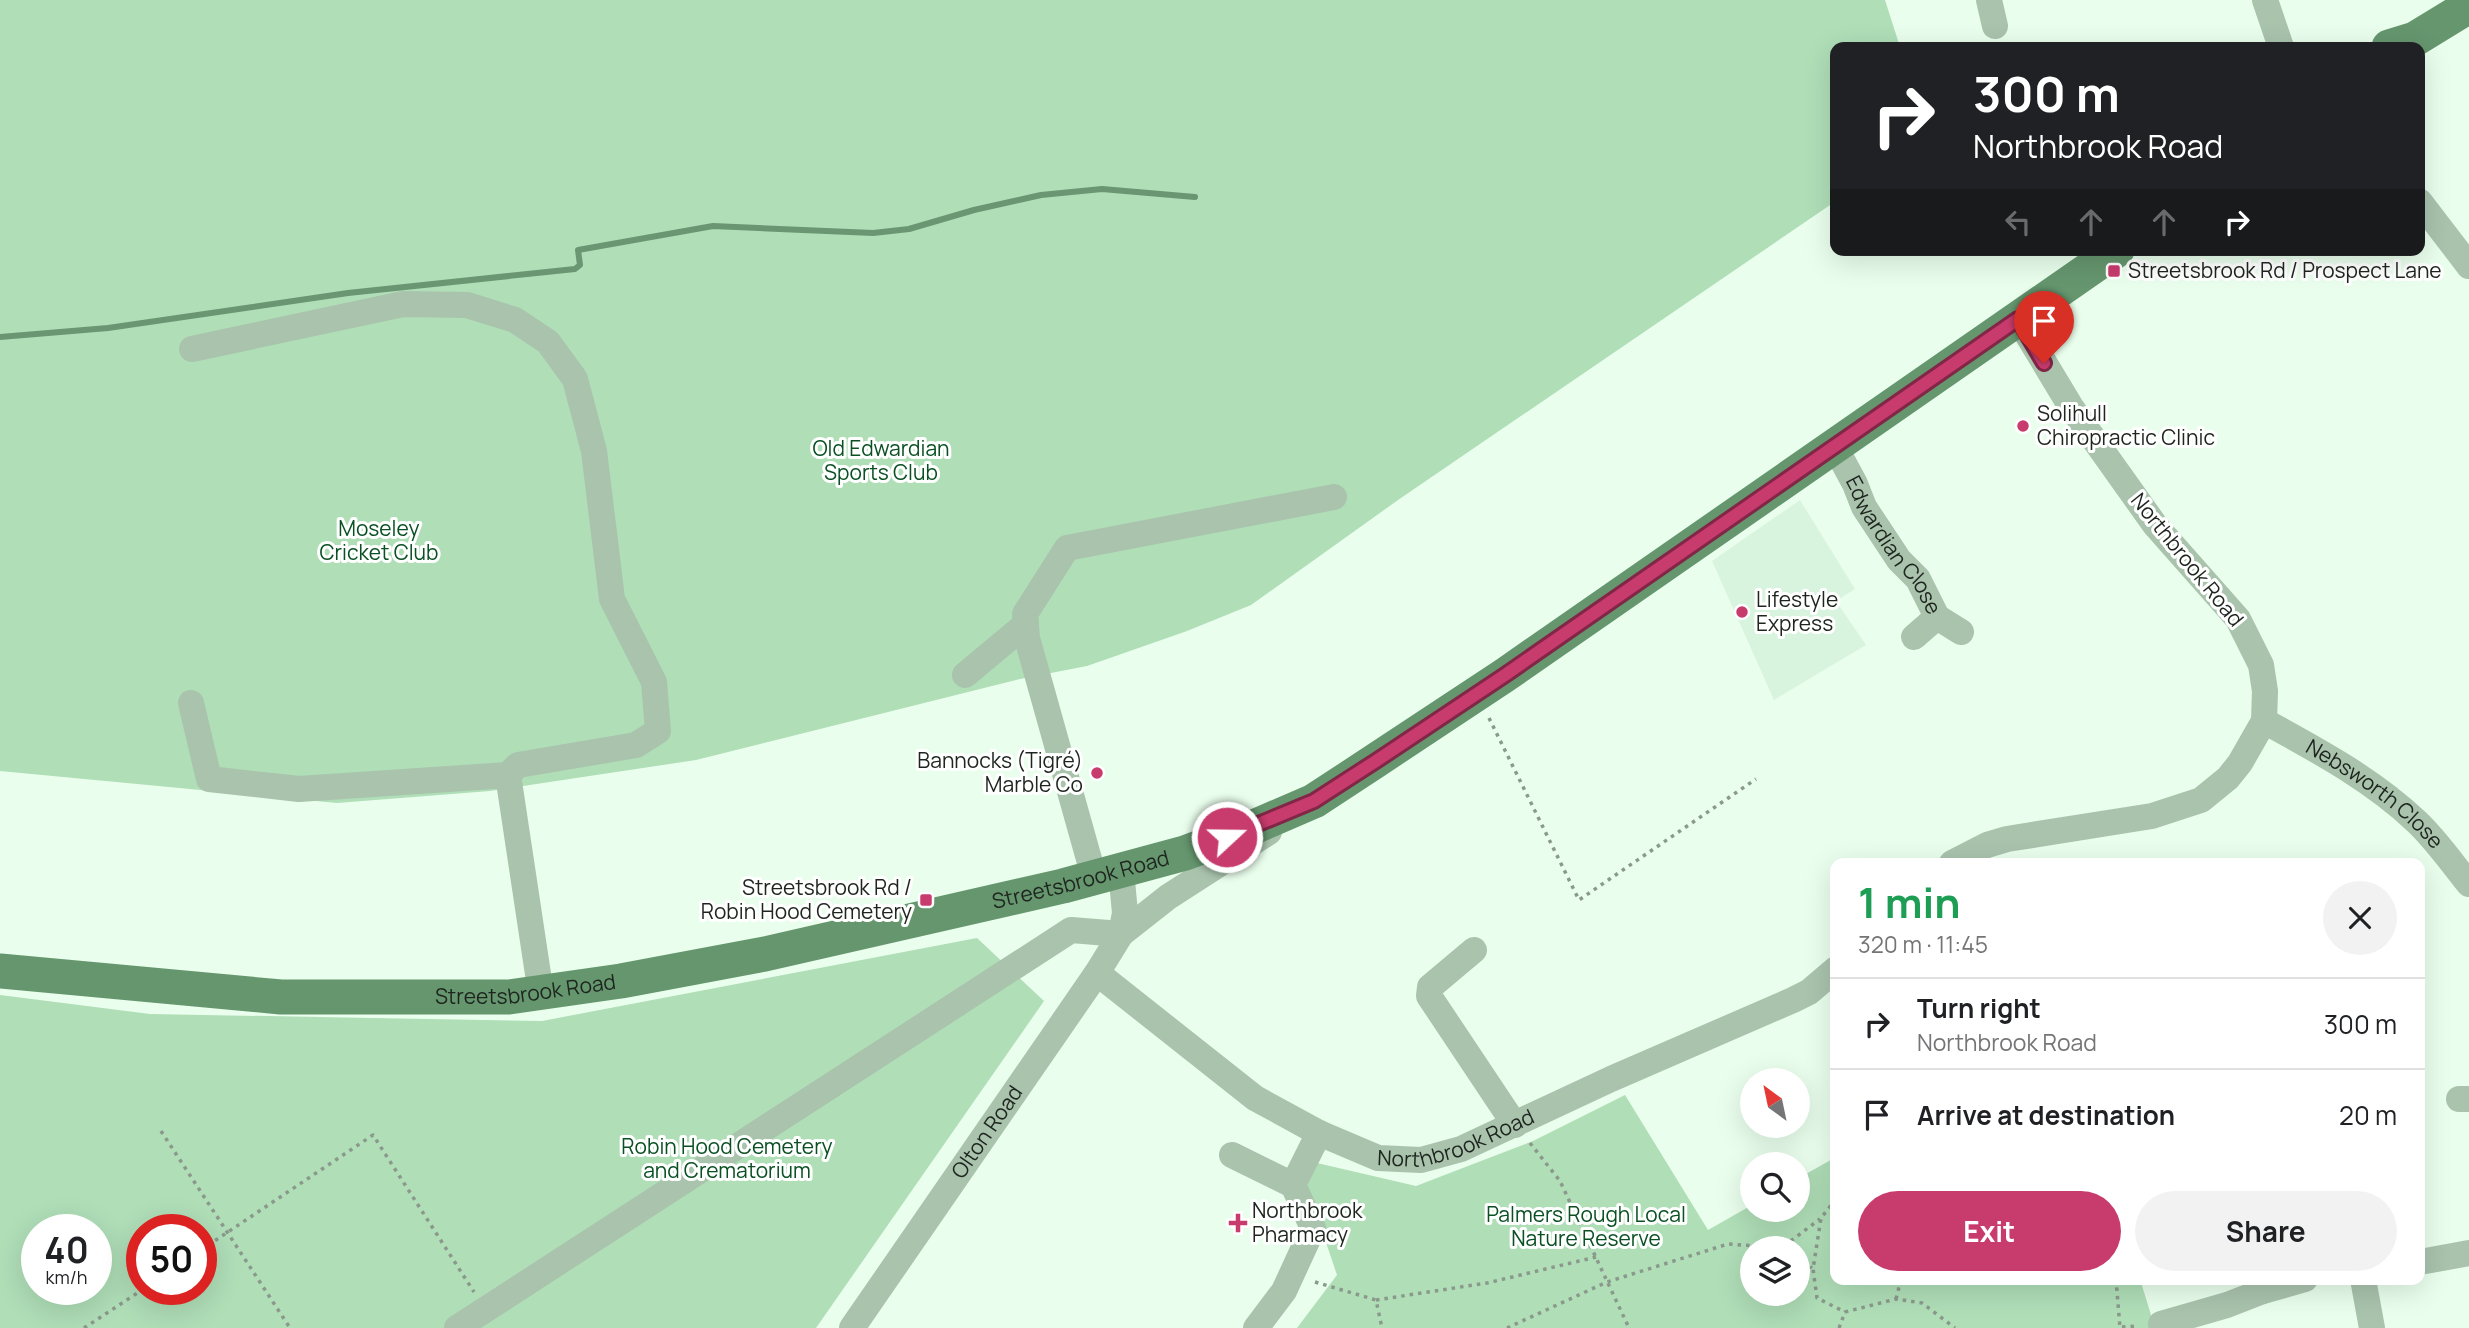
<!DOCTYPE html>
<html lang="en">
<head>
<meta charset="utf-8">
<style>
	body { margin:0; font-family:Manrope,sans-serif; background:#f2f2f2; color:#202124; height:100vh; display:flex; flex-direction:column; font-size:26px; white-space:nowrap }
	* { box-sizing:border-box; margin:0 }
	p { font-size:23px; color:#757577 }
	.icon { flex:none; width:38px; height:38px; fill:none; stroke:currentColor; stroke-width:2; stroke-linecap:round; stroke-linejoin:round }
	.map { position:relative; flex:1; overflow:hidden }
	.sheet { position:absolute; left:1830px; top:858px; width:595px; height:427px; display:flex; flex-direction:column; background:#fff; border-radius:14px; box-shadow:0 7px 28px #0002 }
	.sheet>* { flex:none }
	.top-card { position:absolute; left:1830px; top:42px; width:595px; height:214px; border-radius:14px; box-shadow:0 7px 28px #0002; background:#202124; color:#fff; overflow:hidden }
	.needle { width:46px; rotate:327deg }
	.buttons { position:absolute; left:1740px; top:1068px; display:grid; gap:14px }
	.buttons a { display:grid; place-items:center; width:70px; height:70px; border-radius:50%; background:#fff; box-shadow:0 7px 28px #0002; font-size:35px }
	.speed { position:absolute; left:21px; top:1214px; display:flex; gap:14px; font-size:35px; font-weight:700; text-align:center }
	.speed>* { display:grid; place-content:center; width:91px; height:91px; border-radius:50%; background:#fff; box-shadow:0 7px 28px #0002; line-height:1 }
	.speed small { font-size:18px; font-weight:400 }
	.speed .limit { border:10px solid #d22; background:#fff; color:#111 }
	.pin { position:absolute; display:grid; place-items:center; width:60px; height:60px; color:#fff; margin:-72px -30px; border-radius:50% 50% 50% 0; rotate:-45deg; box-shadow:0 0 7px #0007 }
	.pin .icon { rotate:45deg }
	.me { position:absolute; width:77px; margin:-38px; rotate:69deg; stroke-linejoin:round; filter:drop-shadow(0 0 5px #0008) }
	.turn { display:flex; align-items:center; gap:24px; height:147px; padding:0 28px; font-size:32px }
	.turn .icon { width:91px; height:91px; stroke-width:2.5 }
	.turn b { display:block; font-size:49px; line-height:60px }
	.lanes { display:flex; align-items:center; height:66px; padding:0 28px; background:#0003; justify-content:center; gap:35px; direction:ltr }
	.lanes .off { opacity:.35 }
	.round { display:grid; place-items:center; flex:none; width:74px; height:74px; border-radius:37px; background:#f2f2f2 }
	.summary { display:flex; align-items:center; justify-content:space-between; height:119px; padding:0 28px }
	h1 { font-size:42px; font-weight:700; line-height:52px; color:#1e9e55 }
	.action { display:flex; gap:14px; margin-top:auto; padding:14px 28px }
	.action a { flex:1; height:80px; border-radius:42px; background:#c83b6d; color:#fff; font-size:28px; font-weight:700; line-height:80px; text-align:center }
	.action a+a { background:#f2f2f2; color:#202124 }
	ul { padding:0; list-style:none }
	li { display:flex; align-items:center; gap:21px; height:91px; padding:0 28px; border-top:2px solid #e0e0e0 }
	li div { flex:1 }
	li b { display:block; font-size:26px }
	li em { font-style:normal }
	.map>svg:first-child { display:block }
	.built { fill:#d9f4de }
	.green { fill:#afdeb7; fill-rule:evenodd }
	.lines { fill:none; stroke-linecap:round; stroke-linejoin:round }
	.stream { stroke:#6a9672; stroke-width:6 }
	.path { stroke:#8b998d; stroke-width:3.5; stroke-dasharray:3.5 5; stroke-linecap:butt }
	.minor { stroke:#a9c3ad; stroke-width:26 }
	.major { stroke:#65966e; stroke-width:35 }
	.route-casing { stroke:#822647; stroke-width:18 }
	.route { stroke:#c83b6d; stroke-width:12 }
	.poi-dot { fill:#c83b6d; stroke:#fff; stroke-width:2.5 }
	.labels { text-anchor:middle; stroke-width:6; stroke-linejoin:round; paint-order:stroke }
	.poi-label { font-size:21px; fill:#1e251f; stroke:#fff; text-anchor:start }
	.park-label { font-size:21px; fill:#0a5023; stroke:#fff }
	.street-label { font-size:21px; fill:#1e251f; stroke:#fff }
</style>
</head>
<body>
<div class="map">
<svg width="2469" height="1328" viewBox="0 0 2469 1328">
	<rect width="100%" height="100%" fill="#e9feec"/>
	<path class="built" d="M1800,500L1855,589L1836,601L1866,645L1774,700L1712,561Z"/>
	<g class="green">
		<path d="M0,0H1885L1900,47H1836V201L1398,500L1251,605L1187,631L1087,666L1020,679L696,760L490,791L337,803L0,771Z"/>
		<path d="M977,938L1044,1001L816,1328H0V995L150,1014L542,1021ZM37,1230H96V1290H37ZM142,1230H201V1290H142Z"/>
		<path d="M1625,1095L1708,1230L1752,1205V1209H1797V1179L1836,1157V1279H2140L2155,1328H1297L1337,1275L1307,1186L1317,1163L1416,1186L1533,1141ZM1752,1248H1797V1293H1752Z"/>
	</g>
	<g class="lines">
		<path class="stream" d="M0,337L108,328L348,293L575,269L580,265L578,250L713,226L873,233L909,229L974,210L1041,195L1102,189L1195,197"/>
		<g class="path">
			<path d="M1489,718L1579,900L1756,779"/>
			<path d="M161,1131L290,1328"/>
			<path d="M1530,1143L1560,1181L1629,1328"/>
			<path d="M1836,1199L1821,1218L1813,1269L1817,1298L1845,1312"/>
			<path d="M1784,1246L1820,1219"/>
			<path d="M201,1250L373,1135L474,1292"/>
			<path d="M1797,1256L1812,1268"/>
			<path d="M2116,1279L2120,1328"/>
			<path d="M1315,1282L1376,1300L1382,1328"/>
			<path d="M1896,1299L1901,1279"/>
			<path d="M1376,1300L1487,1283L1596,1257"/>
			<path d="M2122,1327L2138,1326"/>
			<path d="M84,1328L142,1290"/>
			<path d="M1507,1328L1607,1282L1728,1244L1787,1248"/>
			<path d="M1839,1328L1845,1312L1896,1299L1922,1303L1955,1328"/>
		</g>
		<g class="minor">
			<path d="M1989,0L1995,26"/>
			<path d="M2265,0L2281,47"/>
			<path d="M2420,202L2469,266"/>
			<path d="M192,349L403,304L467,305L515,320L548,342L575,379L594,451L612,599L654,682L658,731L636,745L518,765L508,775L541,994"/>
			<path id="s1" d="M1834,445L1855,484L1864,507L1899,560L1918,579L1937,617L1914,637"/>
			<path d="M1937,617L1961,632"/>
			<path d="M965,675L1026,624"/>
			<path d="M191,703L209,779L299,789L508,775"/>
			<path id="s2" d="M2264,721C2317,750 2373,780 2417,822C2436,840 2452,863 2469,884"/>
			<path d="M1952,863L1987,845L2007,839L2152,816L2201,800L2228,778L2240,763L2264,721L2265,691L2261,665L2238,619L2155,525L2071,407L2018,319"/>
			<path d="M1094,877L1027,638L1025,614L1067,548L1334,497"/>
			<path d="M1474,950L1430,987L1429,996L1515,1125"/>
			<path id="s3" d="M1097,973L1255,1098L1319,1133L1378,1158L1421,1160L1461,1149L1611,1079L1793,1000L1809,992L1836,969"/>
			<path d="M2459,1099H2469"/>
			<path d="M1232,1155L1293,1185L1313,1228L1284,1291L1256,1328"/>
			<path d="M1293,1185L1319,1133"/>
			<path d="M2420,1262L2469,1253"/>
			<path d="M2363,1279L2372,1328"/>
			<path d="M2263,1291L2305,1279"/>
			<path d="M2161,1324L2227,1305L2263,1291L2259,1279"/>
			<path d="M457,1328L1071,930L1121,934L1168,897L1269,832"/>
			<path id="s4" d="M852,1328L1097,973L1121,934L1125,913L1121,870"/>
		</g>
		<g class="major">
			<path d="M2389,47L2415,39L2469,6"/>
			<path id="s5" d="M0,971L281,997H509L621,981L765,954L1063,886L1185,853L1249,829L1314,801L1375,761L1505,675L2117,250"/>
		</g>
	</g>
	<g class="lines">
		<g class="route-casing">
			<path id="route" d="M1227,837L1314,801L1376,761L1505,675L2018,319L2044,363"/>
		</g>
		<use href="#route" class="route"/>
	</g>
	<g class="poi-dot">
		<rect x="2107" y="264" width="14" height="14" rx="3.5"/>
		<circle cx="2023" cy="426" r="7"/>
		<circle cx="1742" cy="612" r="7"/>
		<circle cx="1097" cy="773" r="7"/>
		<rect x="919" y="893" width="14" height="14" rx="3.5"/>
		<path d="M1234.5 1212.5h7v7h7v7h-7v7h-7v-7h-7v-7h7z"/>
	</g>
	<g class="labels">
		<g class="poi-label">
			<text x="2128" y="278">Streetsbrook Rd / Prospect Lane</text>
			<text x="2037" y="421">Solihull<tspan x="2037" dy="24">Chiropractic Clinic</tspan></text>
			<text x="1756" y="607">Lifestyle<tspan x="1756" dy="24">Express</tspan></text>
			<text x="1083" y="768" text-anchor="end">Bannocks (Tigré)<tspan x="1083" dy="24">Marble Co</tspan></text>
			<text x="912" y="895" text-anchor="end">Streetsbrook Rd /<tspan x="912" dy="24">Robin Hood Cemetery</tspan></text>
			<text x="1252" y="1218">Northbrook<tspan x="1252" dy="24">Pharmacy</tspan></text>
		</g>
		<g class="park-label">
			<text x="881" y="456">Old Edwardian<tspan x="881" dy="24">Sports Club</tspan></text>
			<text x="379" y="536">Moseley<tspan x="379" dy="24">Cricket Club</tspan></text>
			<text x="727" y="1154">Robin Hood Cemetery<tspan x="727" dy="24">and Crematorium</tspan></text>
			<text x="1586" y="1222">Palmers Rough Local<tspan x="1586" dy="24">Nature Reserve</tspan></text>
		</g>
		<g class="street-label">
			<text dy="7" stroke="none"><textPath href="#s1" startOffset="117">Edwardian Close</textPath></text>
			<text transform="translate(2187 560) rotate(51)" y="7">Northbrook Road</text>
			<text dy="7" stroke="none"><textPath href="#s2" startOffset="133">Nebsworth Close</textPath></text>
			<text dy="7" stroke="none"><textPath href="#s5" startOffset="1094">Streetsbrook Road</textPath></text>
			<text dy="7" stroke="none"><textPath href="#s5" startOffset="527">Streetsbrook Road</textPath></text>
			<text dy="7" stroke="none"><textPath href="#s4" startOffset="238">Olton Road</textPath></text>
			<text dy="7" stroke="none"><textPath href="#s3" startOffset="420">Northbrook Road</textPath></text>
		</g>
	</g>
</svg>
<div class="buttons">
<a><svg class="needle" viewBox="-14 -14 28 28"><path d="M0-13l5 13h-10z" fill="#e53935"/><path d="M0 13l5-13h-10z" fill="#757577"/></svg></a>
<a><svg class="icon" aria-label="search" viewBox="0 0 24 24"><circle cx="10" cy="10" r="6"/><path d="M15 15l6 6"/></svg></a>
<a><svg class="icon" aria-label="layers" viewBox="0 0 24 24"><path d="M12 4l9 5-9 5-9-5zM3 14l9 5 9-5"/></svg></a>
</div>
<div class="speed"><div>40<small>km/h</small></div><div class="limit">50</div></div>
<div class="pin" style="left:2044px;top:363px;background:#d93025"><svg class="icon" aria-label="arrive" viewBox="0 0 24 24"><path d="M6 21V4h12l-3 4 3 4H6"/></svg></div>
<svg class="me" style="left:1227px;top:837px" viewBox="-20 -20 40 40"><circle r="17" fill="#c83b6d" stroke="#fff" stroke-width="3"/><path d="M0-11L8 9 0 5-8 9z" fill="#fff"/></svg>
<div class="top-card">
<div class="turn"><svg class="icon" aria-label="right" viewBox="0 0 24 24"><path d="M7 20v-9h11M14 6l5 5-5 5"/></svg><div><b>300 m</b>Northbrook Road</div></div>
<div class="lanes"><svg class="icon off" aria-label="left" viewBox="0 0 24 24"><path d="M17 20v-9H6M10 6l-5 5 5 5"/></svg><svg class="icon off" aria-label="ahead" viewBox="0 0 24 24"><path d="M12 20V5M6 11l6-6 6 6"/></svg><svg class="icon off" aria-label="ahead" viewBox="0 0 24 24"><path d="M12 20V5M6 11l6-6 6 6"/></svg><svg class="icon" aria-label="right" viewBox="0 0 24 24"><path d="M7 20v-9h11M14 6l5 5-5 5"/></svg></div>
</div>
<section class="sheet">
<div class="summary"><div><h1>1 min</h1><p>320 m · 11:45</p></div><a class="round"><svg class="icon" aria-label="close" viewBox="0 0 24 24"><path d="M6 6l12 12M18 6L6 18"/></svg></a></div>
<ul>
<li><svg class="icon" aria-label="right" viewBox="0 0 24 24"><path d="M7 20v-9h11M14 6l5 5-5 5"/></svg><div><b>Turn right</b><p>Northbrook Road</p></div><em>300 m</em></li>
<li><svg class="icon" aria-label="arrive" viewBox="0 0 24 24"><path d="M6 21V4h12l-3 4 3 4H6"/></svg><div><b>Arrive at destination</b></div><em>20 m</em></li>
</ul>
<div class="action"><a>Exit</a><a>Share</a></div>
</section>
</div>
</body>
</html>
